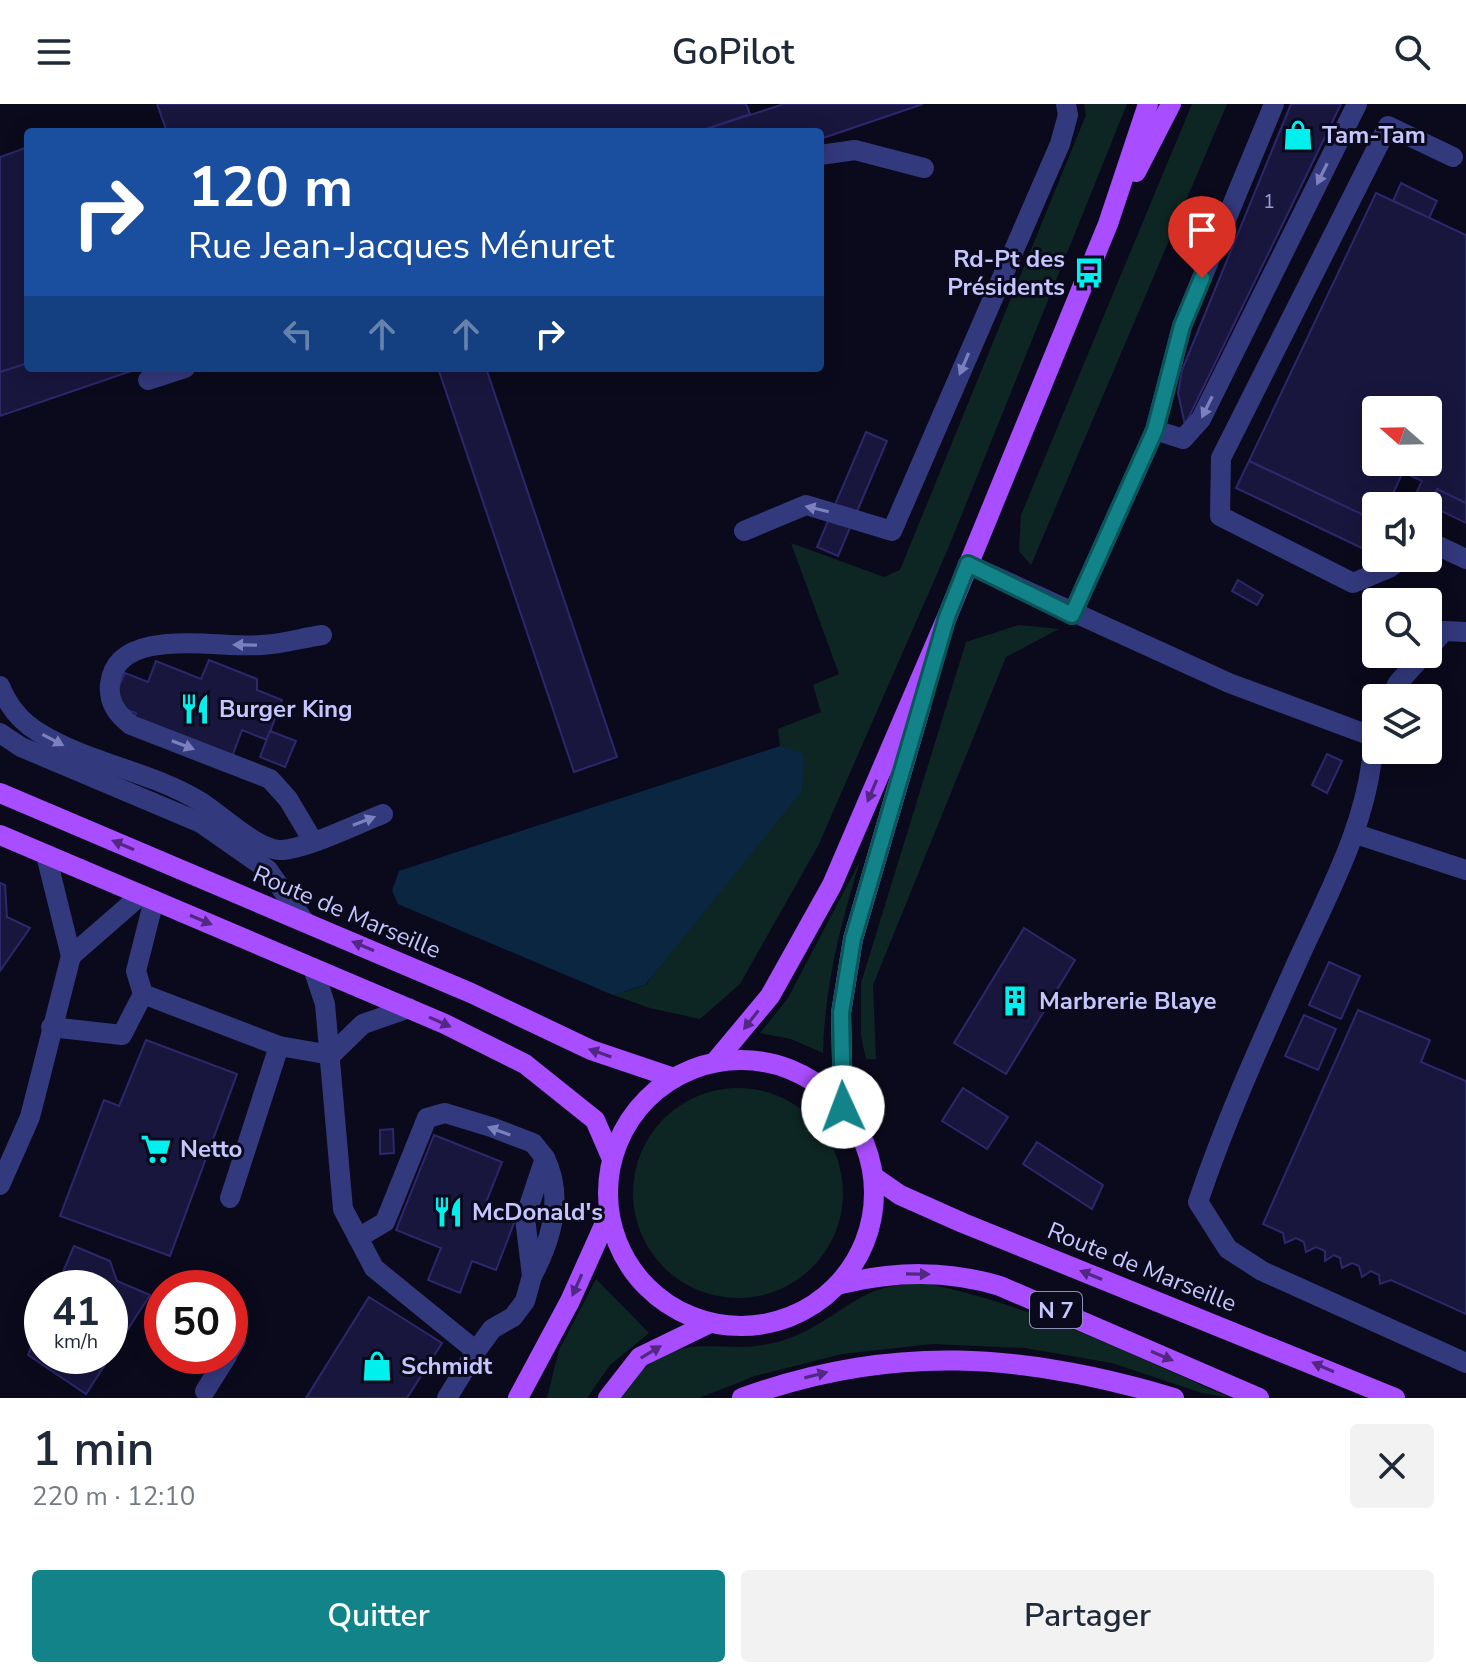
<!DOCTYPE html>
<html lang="fr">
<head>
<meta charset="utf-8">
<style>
	body { margin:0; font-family:"Nunito Sans",sans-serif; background:#f2f2f3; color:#1f2937; height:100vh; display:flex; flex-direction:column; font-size:30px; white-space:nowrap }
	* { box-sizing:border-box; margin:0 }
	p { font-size:26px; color:#747a83 }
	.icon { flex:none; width:44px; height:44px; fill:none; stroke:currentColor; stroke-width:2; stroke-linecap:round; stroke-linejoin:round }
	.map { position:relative; height:1294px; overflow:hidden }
	.details { display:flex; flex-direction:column; background:#fff; flex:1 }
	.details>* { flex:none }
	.guide { position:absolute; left:24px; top:24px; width:800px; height:244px; border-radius:8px; box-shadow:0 4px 20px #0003; background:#1a4fa0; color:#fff; overflow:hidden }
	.needle { width:52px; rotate:290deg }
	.tools { position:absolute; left:1362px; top:292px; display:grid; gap:16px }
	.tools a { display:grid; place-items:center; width:80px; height:80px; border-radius:8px; background:#fff; box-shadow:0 4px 20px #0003; font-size:40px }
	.speed { position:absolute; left:24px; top:1166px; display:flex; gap:16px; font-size:40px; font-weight:700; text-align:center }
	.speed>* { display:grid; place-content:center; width:104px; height:104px; border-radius:50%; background:#fff; box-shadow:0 4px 20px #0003; line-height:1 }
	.speed small { font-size:20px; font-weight:400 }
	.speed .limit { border:12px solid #d22; background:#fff; color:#111 }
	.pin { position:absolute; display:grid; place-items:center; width:68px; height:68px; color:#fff; margin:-82px -34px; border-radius:50% 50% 50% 0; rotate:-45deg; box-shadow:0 0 8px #0007 }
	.pin .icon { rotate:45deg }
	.me { position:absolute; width:88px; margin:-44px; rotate:358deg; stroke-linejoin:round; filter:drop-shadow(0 0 6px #0008) }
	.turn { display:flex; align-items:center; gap:28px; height:168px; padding:0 32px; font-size:36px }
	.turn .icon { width:104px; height:104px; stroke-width:2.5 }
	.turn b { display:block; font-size:56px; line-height:68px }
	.lanes { display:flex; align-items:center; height:76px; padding:0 32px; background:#0003; justify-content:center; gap:40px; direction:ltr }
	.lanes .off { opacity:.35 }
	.round { display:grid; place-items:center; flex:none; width:84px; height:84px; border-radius:8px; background:#f2f2f3 }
	.overview { display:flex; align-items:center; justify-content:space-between; height:136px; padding:0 32px }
	h1 { font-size:48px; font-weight:600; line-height:60px }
	.cta { display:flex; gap:16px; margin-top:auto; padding:16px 32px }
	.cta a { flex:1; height:92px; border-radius:8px; background:#118389; color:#fff; font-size:32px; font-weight:600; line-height:92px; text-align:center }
	.cta a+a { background:#f2f2f3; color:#1f2937 }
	header { display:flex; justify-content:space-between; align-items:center; height:104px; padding:0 32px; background:#fff; font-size:36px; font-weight:600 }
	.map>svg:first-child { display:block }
	.green { fill:#0d2623 }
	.water { fill:#0a2641 }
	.building { fill:#19163e; stroke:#2d276b; stroke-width:2; fill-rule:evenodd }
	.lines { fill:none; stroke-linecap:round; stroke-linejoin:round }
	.minor { stroke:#33397d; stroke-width:20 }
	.major { stroke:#a84dff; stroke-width:20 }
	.oneway { fill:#7c80be }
	.oneway2 { fill:#522882 }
	.route-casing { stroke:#0b5559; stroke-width:20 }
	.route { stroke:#118389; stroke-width:14 }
	.labels { text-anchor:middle; stroke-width:6; stroke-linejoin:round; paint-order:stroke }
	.number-label { font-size:20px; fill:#9b9acf }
	.shield { fill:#0b0a1c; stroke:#8e8ebb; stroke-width:2 }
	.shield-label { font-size:22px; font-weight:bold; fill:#c6c6ff }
	.poi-label { font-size:24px; font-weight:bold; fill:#c6c6ff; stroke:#0b0a1c; text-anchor:start }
	.street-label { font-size:24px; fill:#c6c6ff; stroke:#0b0a1c }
</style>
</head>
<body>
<header><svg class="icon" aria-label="menu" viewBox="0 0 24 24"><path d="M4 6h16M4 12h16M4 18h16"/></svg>GoPilot<svg class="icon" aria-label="search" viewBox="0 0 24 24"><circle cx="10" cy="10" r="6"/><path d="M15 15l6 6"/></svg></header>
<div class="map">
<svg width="1466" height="1294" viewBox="0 0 1466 1294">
	<rect width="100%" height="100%" fill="#0b0a1c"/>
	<g class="green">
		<path d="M1084,0H1127L947,447L818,742L740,880L700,915L650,904L613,891L646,881L804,651L780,642L778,625L821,608L813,581L839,570L791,439L884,473L900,466L1086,11Z"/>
		<path d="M1192,0H1227L1031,461L1019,447L1021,411Z"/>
		<path d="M1019,521L1059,525L1006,553L873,881L876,955H866L861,931V879L966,538Z"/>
		<path d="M860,757C840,823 825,879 823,949L791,935L760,929L788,894Z"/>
		<circle cx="738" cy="1089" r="105"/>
		<path d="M596,1175L649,1229L610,1261L587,1294H547L559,1246Z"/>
		<path d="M918,1178C1028,1198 1129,1250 1231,1294L1202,1289L1112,1259L1025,1244L932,1240L842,1250L755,1272L699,1294H617C685,1207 717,1264 795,1232C822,1221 844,1201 870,1189C884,1182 903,1181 918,1178Z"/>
	</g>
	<path class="water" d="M780,642L804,650L802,687L645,881L613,891L398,800L392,787L399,767Z"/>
	<g class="building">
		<path d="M157,0H746L750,10L697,28H167Z"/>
		<path d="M784,0H923L820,35V28H697Z"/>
		<path d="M1291,0H1341L1185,321L1178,289L1182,266Z"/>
		<path d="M28,43V259L0,268V53Z"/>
		<path d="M1401,79L1437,97L1429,114L1393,97Z"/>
		<path d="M1376,89L1466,131V399L1437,385L1429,401L1414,394L1422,377L1403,368L1387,402H1376V417L1249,357ZM1376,306H1428V358H1376Z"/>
		<path d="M28,259V264H140L0,312V268Z"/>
		<path d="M438,264H486L617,653L574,668Z"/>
		<path d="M866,328L887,337L838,452L817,443Z"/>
		<path d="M1249,357L1376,417L1366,446L1236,384Z"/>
		<path d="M1437,385L1466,399V419L1429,401Z"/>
		<path d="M1238,476L1263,491L1257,501L1232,487Z"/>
		<path d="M209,556L257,575V586L282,596L267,636L242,626L232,653L134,615L136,609L120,603L117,586L125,569L148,578L156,557L201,575Z"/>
		<path d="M270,627L296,637L285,663L260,653Z"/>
		<path d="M1327,650L1342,657L1327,689L1312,681Z"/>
		<path d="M0,779L5,781L7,813L30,824L0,867Z"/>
		<path d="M1024,824L1075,856L1006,970L954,939Z"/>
		<path d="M1329,858L1360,872L1341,915L1309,901Z"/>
		<path d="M1358,906L1430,936L1421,958L1466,977V1210L1391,1176L1380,1180L1379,1171L1371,1167L1362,1173L1359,1162L1352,1159L1342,1164L1340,1154L1334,1151L1325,1157V1147L1316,1143L1306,1148L1304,1138L1296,1134L1285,1139L1283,1129L1263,1120Z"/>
		<path d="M1304,911L1336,925L1318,966L1285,952Z"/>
		<path d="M146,936L237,970L170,1152L60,1112L104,996L119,1002Z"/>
		<path d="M963,984L1008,1013L987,1045L942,1017Z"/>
		<path d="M393,1025L394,1049L380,1050V1026Z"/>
		<path d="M434,1031L502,1058L485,1101L493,1105L491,1110L514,1119L496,1166L472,1157L460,1189L428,1176L441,1144L396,1126Z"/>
		<path d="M1037,1038L1103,1081L1092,1105L1023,1060Z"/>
		<path d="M74,1142L110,1157L117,1177L150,1191L86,1290L28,1251L42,1217V1252H110V1184H56Z"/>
		<path d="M369,1193L442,1239L407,1294H306Z"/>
	</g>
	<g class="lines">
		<g class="minor">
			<path d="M820,51L855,46L924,64"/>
			<path d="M148,276L185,264"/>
			<path d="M1155,326L1183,335L1201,315L1357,0"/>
			<path d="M744,427L806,401L892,427L1060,40L1068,11L1066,0"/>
			<path d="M1428,437L1466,455"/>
			<path d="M1403,454L1389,464L1353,479L1220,412L1221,354L1388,22L1453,53"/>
			<path d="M968,460L1229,579L1374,633L1376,628"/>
			<path d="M1072,511L1155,326L1182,222L1274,0"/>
			<path d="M1428,545L1444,527L1466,528"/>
			<path d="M0,582C8,602 20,617 38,628C89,660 151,667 201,698C221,711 257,745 279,746C302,747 359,719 383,710"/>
			<path d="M1391,594L1398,579L1424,550"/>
			<path d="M0,629L21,643L201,719L268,766L305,818"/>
			<path d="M1374,633C1370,714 1331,784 1298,856C1262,936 1226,1015 1198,1098L1228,1145L1262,1167L1466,1259"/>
			<path d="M1356,730L1466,766"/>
			<path d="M313,737L288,695L270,675L131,621C118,611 108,599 110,580C117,520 220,545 262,541C282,540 302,534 322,531"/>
			<path d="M154,796L136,867L143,890L279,942L331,951"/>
			<path d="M71,852L141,791"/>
			<path d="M313,864L325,900L343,1105L374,1164L476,1247L447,1294"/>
			<path d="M51,923L122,931L143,890"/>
			<path d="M331,951L363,920L409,904"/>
			<path d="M0,1081L30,1013L71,852L46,751"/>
			<path d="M230,1094L279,942"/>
			<path d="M358,1134L385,1118L427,1014L445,1009L491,1023L533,1039L545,1054L525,1114L532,1172L525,1197L513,1213L492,1225L476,1247"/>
			<path d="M532,1172C552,1135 564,1093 545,1054"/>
			<path d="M230,1246L236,1236"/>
			<path d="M205,1287L227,1252"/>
		</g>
		<g class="major">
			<path d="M1136,68L1171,0"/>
			<path d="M0,689L471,889L591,946L674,974"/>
			<path d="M0,731L445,920L525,960L595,1016L612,1055"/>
			<circle cx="741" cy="1089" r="133"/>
			<path d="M715,958L770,892L832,781L947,513L1108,120L1148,0"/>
			<path d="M843,1003L841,909L853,835L921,602"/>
			<path d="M874,1073L900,1091L963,1119L1395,1294"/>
			<path d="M841,1180C896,1167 946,1166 1000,1182L1259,1294"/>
			<path d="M518,1294L570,1197L609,1110"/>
			<path d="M608,1294L640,1253L708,1220"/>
			<path d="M742,1294C891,1239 1024,1249 1174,1294"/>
		</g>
	</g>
	<defs><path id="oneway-solid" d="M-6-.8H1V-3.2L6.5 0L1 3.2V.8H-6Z" transform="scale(2)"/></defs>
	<g class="oneway">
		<use href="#oneway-solid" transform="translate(1322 70) rotate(116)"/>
		<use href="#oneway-solid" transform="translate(964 260) rotate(113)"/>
		<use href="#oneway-solid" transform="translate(1207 303) rotate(116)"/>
		<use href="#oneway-solid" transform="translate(817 405) rotate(-167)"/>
		<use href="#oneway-solid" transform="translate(245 541) rotate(-179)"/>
		<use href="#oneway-solid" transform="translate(53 636) rotate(28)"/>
		<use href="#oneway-solid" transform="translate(183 641) rotate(21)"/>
		<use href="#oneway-solid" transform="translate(364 717) rotate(-21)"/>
		<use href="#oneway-solid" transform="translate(499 1027) rotate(-160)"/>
	</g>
	<g class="oneway2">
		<use href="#oneway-solid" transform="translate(872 687) rotate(113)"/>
		<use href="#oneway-solid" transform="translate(123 741) rotate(-157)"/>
		<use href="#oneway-solid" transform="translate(201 816) rotate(23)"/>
		<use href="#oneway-solid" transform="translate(363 842) rotate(-157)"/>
		<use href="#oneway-solid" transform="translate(751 916) rotate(128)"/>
		<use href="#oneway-solid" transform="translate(440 918) rotate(24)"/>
		<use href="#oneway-solid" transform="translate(600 949) rotate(-161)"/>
		<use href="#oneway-solid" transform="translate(918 1170) rotate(1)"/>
		<use href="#oneway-solid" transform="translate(1091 1171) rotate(-158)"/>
		<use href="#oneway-solid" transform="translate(577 1181) rotate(114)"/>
		<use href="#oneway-solid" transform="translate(651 1248) rotate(-31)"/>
		<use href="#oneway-solid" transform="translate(1162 1252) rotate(23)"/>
		<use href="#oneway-solid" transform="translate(1323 1263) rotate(-156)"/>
		<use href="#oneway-solid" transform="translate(816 1271) rotate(-14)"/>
	</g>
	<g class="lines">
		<g class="route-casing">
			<path id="route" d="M843,1003L841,909L853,835L947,513L968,460L1072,511L1155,326L1182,222L1202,174"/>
		</g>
		<use href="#route" class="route"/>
	</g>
	<defs>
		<g id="shop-bare" transform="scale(2.4)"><path d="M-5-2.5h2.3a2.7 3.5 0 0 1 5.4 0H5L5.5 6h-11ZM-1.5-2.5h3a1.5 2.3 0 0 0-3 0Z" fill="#00f1ed" stroke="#0b0a1c" stroke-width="2.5" paint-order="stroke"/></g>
		<g id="bus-bare" transform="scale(2.4)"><path d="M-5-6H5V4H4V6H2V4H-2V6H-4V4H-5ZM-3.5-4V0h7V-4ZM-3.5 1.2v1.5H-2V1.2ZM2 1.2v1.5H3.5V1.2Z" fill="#00f1ed" stroke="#0b0a1c" stroke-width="2.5" paint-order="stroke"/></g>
		<g id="restaurant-bare" transform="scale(2.4)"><path d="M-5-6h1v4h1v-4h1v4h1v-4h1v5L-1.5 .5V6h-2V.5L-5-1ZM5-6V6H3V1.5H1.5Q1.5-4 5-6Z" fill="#00f1ed" stroke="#0b0a1c" stroke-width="2.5" paint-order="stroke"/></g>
		<g id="building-bare" transform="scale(2.4)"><path d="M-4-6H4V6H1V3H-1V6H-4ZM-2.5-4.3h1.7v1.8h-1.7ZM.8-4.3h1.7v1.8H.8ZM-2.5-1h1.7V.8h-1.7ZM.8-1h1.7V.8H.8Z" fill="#00f1ed" stroke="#0b0a1c" stroke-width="2.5" paint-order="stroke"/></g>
		<g id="supermarket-bare" transform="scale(2.4)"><path d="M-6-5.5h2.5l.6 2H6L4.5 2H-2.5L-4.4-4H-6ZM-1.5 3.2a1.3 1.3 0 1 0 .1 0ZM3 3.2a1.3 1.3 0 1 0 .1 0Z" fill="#00f1ed" stroke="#0b0a1c" stroke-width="2.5" paint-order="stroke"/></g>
	</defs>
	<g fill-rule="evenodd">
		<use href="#shop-bare" x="1298" y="31"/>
		<use href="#bus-bare" x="1089" y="169"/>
		<use href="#restaurant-bare" x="195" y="605"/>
		<use href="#building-bare" x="1015" y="897"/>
		<use href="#supermarket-bare" x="156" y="1045"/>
		<use href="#restaurant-bare" x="448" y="1108"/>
		<use href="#shop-bare" x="377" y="1262"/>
	</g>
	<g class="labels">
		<g class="number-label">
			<text x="1269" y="104">1</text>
		</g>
		<rect class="shield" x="1030" y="1188" width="52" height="36" rx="6"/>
		<g class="shield-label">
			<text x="1056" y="1214">N 7</text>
		</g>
		<g class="poi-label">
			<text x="1322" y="39">Tam-Tam</text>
			<text x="1065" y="163" text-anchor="end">Rd-Pt des<tspan x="1065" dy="28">Présidents</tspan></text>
			<text x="219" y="613">Burger King</text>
			<text x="1039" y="905">Marbrerie Blaye</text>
			<text x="180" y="1053">Netto</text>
			<text x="472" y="1116">McDonald's</text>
			<text x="401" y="1270">Schmidt</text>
		</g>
		<g class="street-label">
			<text transform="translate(347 808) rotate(23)" y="8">Route de Marseille</text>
			<text transform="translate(1142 1163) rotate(22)" y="8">Route de Marseille</text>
		</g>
	</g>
</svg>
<div class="tools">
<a><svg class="needle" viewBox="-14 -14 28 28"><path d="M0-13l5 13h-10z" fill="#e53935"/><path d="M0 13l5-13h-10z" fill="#747a83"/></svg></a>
<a><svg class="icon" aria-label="sound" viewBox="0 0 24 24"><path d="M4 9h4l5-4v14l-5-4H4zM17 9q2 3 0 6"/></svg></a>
<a><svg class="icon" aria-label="search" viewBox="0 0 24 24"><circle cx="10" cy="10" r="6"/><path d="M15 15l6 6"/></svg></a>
<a><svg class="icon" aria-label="layers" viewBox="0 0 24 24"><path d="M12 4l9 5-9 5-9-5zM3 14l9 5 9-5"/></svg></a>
</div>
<div class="speed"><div>41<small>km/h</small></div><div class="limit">50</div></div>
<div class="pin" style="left:1202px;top:174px;background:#d93025"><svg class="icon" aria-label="arrive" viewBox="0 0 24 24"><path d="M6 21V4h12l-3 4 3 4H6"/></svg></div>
<svg class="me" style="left:843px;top:1003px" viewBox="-20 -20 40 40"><circle r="19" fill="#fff"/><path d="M0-13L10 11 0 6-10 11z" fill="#118389"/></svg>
<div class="guide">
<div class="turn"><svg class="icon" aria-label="right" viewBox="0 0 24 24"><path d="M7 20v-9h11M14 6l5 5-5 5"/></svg><div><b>120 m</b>Rue Jean-Jacques Ménuret</div></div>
<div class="lanes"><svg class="icon off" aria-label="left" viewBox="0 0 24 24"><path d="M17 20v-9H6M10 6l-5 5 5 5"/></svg><svg class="icon off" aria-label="ahead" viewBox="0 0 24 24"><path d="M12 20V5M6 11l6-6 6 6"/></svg><svg class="icon off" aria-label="ahead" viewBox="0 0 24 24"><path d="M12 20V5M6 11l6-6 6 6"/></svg><svg class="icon" aria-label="right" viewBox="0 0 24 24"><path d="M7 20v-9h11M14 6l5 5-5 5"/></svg></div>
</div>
</div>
<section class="details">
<div class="overview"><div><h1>1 min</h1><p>220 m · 12:10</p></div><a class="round"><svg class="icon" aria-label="close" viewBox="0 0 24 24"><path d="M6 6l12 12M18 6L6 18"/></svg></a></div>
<div class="cta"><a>Quitter</a><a>Partager</a></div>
</section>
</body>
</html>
